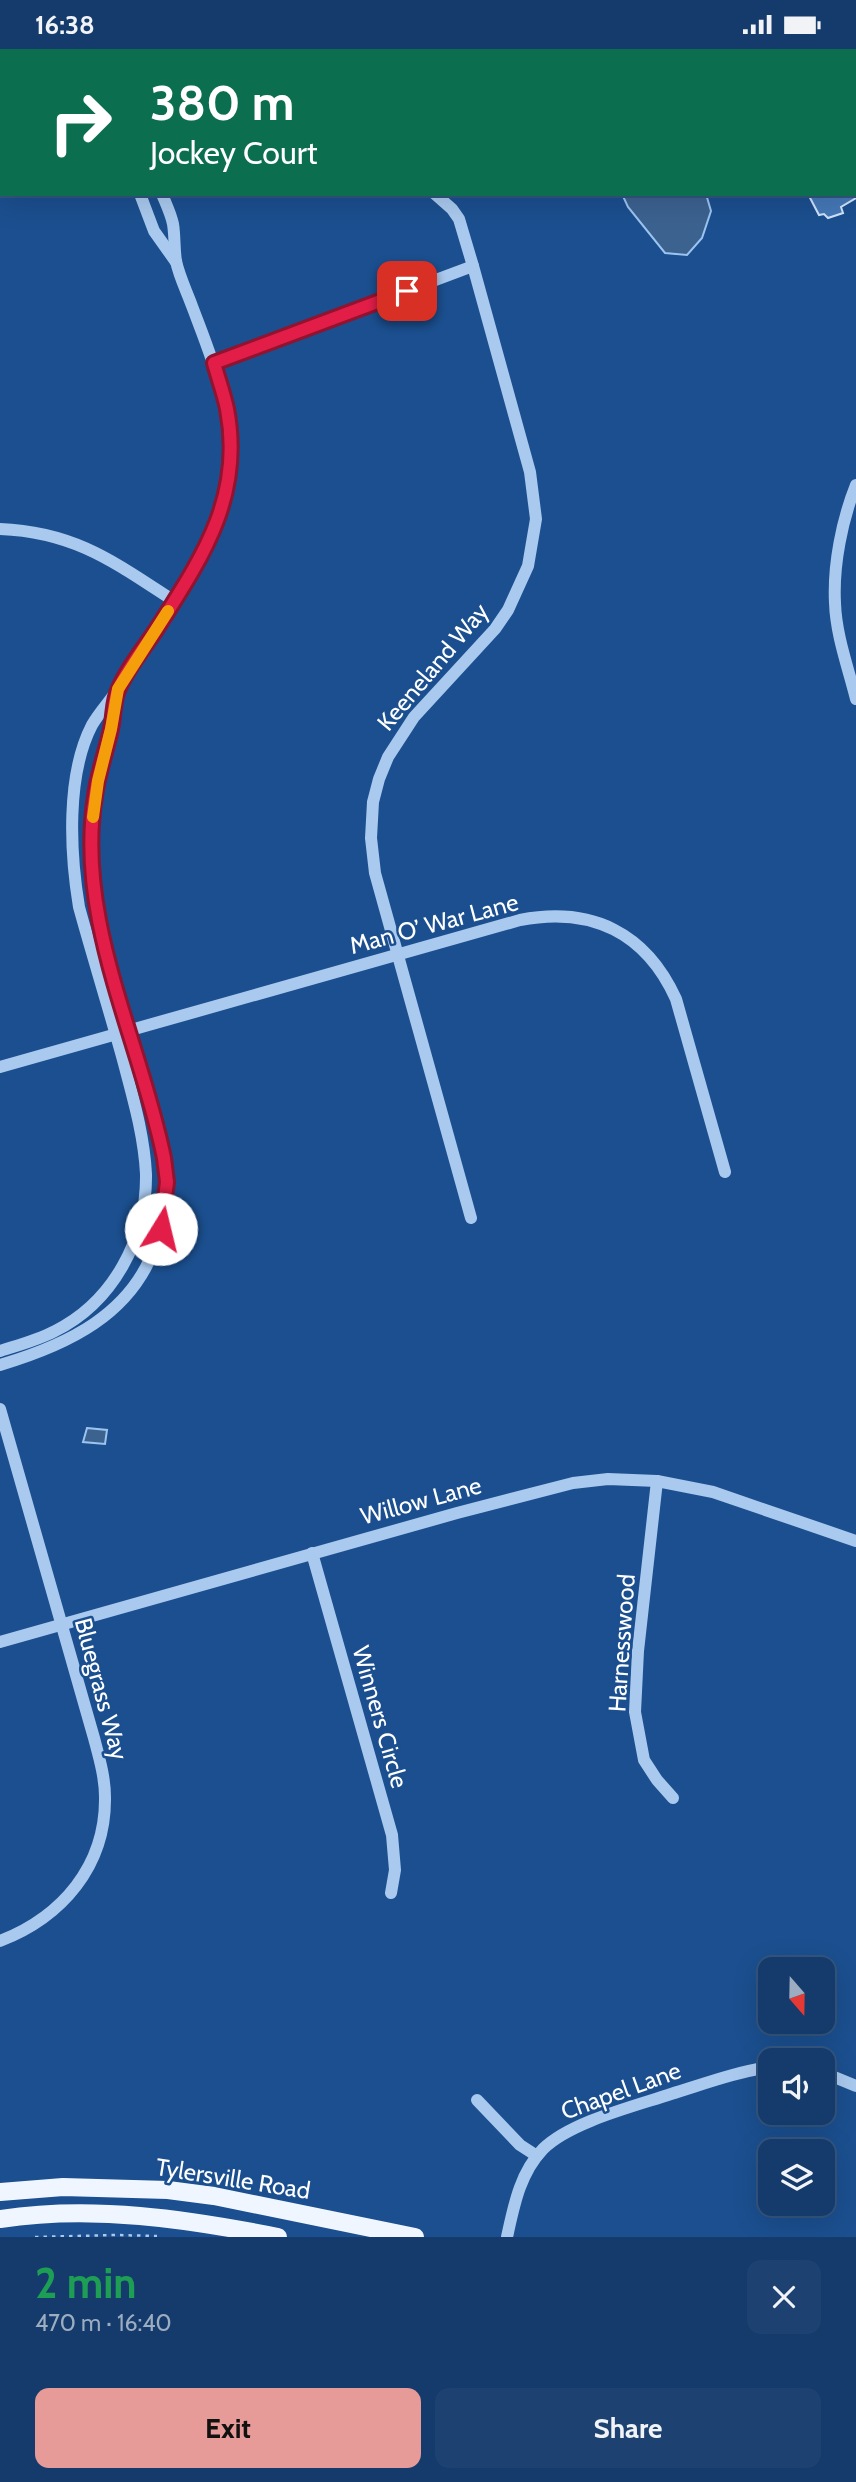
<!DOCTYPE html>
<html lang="en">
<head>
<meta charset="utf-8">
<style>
	body { margin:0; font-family:Cabin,sans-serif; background:#1d4271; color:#f1f3f6; height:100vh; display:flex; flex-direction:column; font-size:26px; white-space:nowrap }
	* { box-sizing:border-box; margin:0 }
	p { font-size:23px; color:#9dadc1 }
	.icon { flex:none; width:38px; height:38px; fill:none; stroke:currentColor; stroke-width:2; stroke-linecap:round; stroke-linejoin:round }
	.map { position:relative; height:2188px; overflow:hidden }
	.details { display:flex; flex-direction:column; background:#143b6b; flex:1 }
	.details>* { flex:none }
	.hud { position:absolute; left:0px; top:0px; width:858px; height:147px; box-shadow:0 7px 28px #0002,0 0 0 2px #33557e; background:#0b6e4f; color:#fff; overflow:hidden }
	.needle { width:46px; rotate:160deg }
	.fabs { position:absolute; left:758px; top:1908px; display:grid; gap:14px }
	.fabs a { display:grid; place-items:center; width:77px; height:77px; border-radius:14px; background:#143b6b; box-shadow:0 7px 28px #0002,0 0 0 2px #33557e; font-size:35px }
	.pin { position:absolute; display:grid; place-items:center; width:60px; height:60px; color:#fff; margin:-30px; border-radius:14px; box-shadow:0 4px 10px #0006 }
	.me { position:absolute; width:77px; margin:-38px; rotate:9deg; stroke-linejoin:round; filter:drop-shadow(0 0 5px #0008) }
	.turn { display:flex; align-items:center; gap:24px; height:147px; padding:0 35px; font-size:32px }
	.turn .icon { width:91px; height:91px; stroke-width:2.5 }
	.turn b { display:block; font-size:49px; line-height:60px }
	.round { display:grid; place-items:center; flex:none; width:74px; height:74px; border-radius:14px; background:#1d4271 }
	.head { display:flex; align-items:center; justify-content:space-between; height:119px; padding:0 35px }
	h1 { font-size:42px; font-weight:800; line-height:52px; color:#1e9e55 }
	.action { display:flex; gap:14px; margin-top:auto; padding:14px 35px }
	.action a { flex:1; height:80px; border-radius:14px; background:#e69b98; color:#111; font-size:28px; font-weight:800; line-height:80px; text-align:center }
	.action a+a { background:#1d4271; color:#f1f3f6 }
	.status { display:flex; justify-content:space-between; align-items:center; height:49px; padding:0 35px; background:#143b6b; direction:ltr }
	.status svg { height:19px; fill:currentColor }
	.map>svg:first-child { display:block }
	.water { fill:#3c6290; stroke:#9cc4f0; stroke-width:2 }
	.building { fill:#4478b7; stroke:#cfe3fa; stroke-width:2 }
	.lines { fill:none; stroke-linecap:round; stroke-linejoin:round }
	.path { stroke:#a9c9ee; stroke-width:2.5; stroke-dasharray:3.5 5; stroke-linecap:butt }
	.minor { stroke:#a9c9ee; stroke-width:12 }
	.major { stroke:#f0f6ff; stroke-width:18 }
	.route-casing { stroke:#92132f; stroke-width:18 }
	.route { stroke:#e11d48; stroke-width:12 }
	.slow { stroke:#f59e0b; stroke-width:12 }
	.labels { text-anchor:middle; stroke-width:5; stroke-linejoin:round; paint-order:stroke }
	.street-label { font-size:24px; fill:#fff; stroke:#1b4f8f }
</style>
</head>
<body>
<div class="status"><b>16:38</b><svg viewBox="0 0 49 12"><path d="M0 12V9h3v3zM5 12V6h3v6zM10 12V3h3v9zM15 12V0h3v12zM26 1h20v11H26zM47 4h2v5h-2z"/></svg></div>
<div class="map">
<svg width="856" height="2188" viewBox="0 0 856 2188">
	<rect width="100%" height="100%" fill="#1b4f8f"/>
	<g class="water">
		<path d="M622,145H706L711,162L702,189L687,206L665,204L628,158Z"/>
		<path d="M87,1379L107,1381L105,1395L83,1393Z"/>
	</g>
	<path class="building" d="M856,96V149L841,158L843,164L828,169L824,165L819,166L808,145H856Z"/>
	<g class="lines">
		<g class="path">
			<path d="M0,29L2,28"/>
			<path d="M35,2188L115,2186L157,2187"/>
		</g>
		<g class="minor">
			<path d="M85,0L86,2"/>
			<path d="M119,2L124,0"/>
			<path d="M193,2L197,0"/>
			<path d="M0,47L2,46"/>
			<path d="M0,74H2"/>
			<path d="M140,145L154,182L176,213"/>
			<path d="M435,145L452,160L459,170L473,217L530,423L536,470L528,517L508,561L495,580L414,668L388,708L379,730L373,753L371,789L375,824L471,1169"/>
			<path d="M214,314L473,217"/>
			<path d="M856,436C842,471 833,516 835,554C836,586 848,618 856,650"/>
			<path d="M0,480C75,483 114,513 174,552"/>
			<path d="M0,1018L520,871C592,857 646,884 676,950L725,1123"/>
			<path d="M0,1302C19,1296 38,1291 55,1282C113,1253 147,1190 146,1125C144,1086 133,1049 123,1011C109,960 93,909 79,858C70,804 66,726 92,676C100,662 112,650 120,637C162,572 220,499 229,421C235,363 212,310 192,257C187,243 179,227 176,212C174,200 175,187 173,175C171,165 166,155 162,145"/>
			<path d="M0,1316C67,1296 132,1266 156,1195C163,1175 168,1154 167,1132C166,1099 153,1066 144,1034C126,972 105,909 95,844C90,813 90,781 94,749C99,714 111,681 117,646"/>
			<path d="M0,1360L94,1689C99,1708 105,1728 105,1748C106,1817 62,1868 0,1892"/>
			<path d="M657,1432L638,1602L635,1663L644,1711L657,1731L673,1749"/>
			<path d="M312,1504L392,1786L395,1821L391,1844"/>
			<path d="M0,1593L457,1464L573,1434L608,1430L657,1432L713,1443L856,1492"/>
			<path d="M822,2023L856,2037"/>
			<path d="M477,2051L520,2096L537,2107"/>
			<path d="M507,2188C514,2156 520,2124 543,2100C570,2073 635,2057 671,2045C704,2035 736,2023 770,2018"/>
		</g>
		<g class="major">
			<path d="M0,2143L63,2138L168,2141L214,2147L415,2188"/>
			<path d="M0,2170C93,2156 187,2170 278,2188"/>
		</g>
	</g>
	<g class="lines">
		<g class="route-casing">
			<path id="route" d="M161,1180L167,1133L164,1109C140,990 75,871 95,747C98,724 106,703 111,680C114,667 113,651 119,639C128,618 144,599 156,581C201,510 244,449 227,360C224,345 218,329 214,314L407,242"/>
		</g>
		<use href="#route" class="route"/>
		<path class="slow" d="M93,768L98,732L111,680L118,640L168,562"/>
	</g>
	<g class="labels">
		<g class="street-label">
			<text transform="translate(433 618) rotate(-50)" y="8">Keeneland Way</text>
			<text transform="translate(434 875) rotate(-15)" y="8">Man O’ War Lane</text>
			<text transform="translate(421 1452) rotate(-15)" y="8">Willow Lane</text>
			<text transform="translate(622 1594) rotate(-86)" y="8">Harnesswood</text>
			<text transform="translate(101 1640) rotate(75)" y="8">Bluegrass Way</text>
			<text transform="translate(380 1668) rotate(74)" y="8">Winners Circle</text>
			<text transform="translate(621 2042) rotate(-20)" y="8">Chapel Lane</text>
			<text transform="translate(233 2130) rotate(9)" y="8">Tylersville Road</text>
		</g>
	</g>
</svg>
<div class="fabs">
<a><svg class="needle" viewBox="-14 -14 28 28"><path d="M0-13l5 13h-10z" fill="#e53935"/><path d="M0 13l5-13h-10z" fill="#9dadc1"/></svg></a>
<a><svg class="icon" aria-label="sound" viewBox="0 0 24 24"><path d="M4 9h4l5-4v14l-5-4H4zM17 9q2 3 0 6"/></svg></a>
<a><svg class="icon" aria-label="layers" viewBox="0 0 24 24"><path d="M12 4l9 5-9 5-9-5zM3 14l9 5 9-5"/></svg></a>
</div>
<div class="pin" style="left:407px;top:242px;background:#d93025"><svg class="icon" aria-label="arrive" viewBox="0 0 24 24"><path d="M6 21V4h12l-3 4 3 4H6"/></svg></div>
<svg class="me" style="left:161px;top:1180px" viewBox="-20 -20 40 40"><circle r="19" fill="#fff"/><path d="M0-13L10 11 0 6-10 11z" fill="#e11d48"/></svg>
<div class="hud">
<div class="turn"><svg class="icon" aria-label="right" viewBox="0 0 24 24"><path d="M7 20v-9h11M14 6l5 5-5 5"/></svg><div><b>380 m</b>Jockey Court</div></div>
</div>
</div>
<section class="details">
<div class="head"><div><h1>2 min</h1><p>470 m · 16:40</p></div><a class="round"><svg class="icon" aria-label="close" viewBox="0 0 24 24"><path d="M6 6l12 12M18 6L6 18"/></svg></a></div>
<div class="action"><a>Exit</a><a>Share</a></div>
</section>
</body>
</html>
